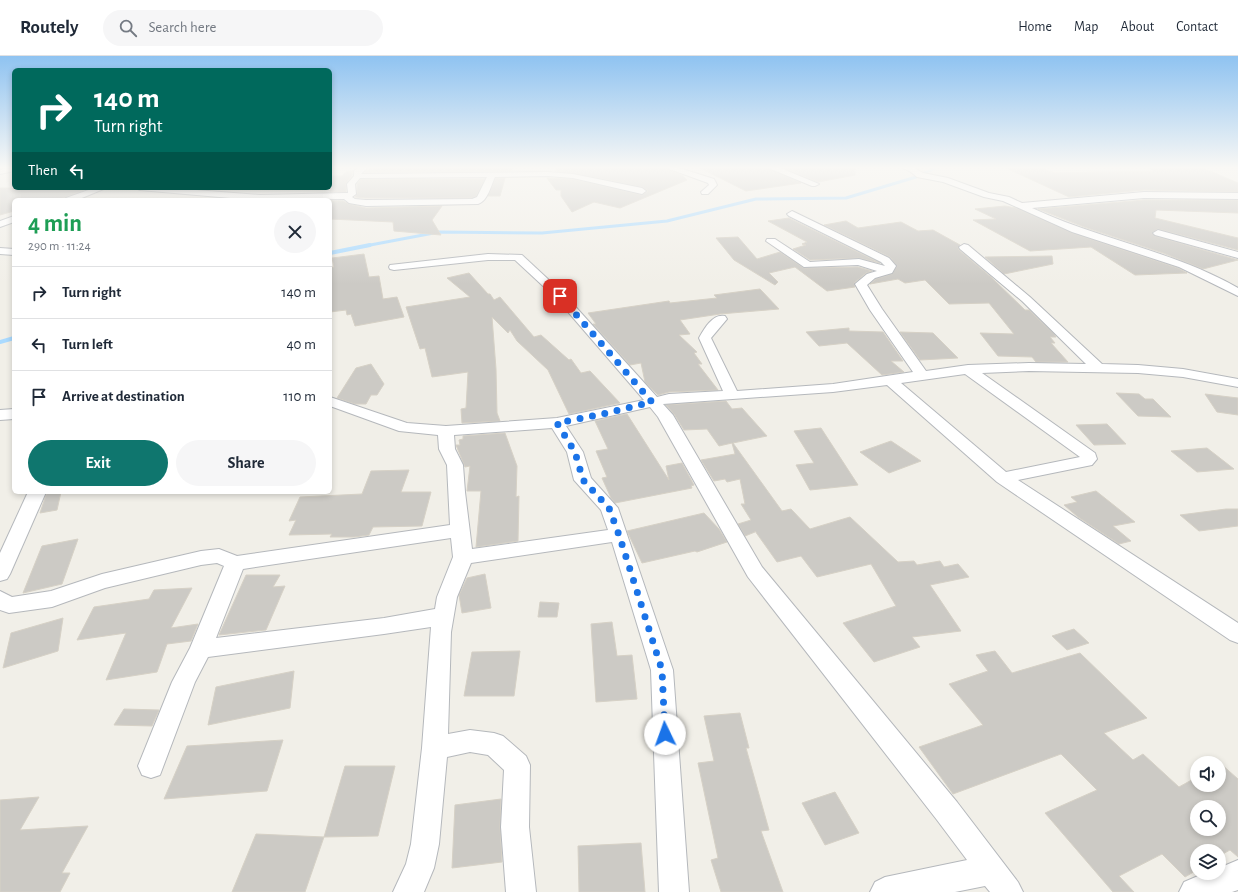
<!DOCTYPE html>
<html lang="en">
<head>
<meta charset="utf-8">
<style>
	body { margin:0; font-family:"Alegreya Sans",sans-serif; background:#f6f6f7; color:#1f2937; height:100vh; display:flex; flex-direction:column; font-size:15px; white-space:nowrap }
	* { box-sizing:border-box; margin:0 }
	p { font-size:13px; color:#747a83 }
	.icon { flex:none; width:22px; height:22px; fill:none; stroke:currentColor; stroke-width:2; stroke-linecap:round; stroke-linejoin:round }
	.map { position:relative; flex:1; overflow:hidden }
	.panel { position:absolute; left:12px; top:142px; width:320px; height:296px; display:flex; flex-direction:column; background:#fff; border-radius:6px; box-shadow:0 2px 6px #0003 }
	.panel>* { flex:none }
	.guide { position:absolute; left:12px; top:12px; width:320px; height:122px; border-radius:6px; box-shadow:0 2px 6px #0003; background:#00695c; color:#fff; overflow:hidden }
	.controls { position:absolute; left:1190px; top:700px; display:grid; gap:8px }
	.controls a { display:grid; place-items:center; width:36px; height:36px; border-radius:50%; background:#fff; box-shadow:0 2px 6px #0003; font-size:20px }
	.pin { position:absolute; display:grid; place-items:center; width:34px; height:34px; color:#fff; margin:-17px; border-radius:8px; box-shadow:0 2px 6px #0006 }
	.me { position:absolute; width:44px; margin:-22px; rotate:357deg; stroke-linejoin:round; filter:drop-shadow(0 0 3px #0008) }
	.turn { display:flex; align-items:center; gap:14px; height:84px; padding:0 16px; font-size:18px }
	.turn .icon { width:52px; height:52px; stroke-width:2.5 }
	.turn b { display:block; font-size:28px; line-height:34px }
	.then { display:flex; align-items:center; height:38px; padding:0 16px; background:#0003; gap:8px; font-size:15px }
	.round { display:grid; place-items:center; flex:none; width:42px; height:42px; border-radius:21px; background:#f6f6f7 }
	.overview { display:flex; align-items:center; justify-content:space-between; height:68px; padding:0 16px }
	h1 { font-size:24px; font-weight:700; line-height:30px; color:#1e9e55 }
	.primary-button { display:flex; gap:8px; margin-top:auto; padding:8px 16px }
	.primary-button a { flex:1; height:46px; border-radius:24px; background:#0f766e; color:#fff; font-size:16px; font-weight:700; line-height:46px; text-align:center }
	.primary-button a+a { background:#f6f6f7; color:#1f2937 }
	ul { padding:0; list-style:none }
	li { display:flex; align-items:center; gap:12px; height:52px; padding:0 16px; border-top:1px solid #e0e1e3 }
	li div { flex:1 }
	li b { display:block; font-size:15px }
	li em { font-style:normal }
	header { display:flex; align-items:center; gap:24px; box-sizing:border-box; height:56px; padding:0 20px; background:#fff; border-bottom:1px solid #e0e1e3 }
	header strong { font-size:19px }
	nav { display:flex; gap:22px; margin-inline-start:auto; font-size:14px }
	.search { width:280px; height:36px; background:#f6f6f7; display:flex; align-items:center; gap:10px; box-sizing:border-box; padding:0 14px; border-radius:22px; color:#747a83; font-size:15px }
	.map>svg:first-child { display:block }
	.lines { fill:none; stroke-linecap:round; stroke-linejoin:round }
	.stream-far1 { stroke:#aadaff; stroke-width:3 }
	.stream { stroke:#aadaff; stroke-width:4 }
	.building { fill:#cccac5; stroke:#d6d1c6; fill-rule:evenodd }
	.street-casing { stroke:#b5b8bc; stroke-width:2 }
	.street { fill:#fff; fill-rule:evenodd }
	.route { stroke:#1a73e8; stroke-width:7; stroke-dasharray:0 12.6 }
</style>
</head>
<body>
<header>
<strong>Routely</strong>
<div class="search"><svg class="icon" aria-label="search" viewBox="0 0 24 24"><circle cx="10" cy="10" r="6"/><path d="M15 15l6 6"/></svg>Search here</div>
<nav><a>Home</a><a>Map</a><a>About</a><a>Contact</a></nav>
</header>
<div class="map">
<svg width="1238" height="836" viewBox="0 0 1238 836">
	<rect width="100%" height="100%" fill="#f1efe8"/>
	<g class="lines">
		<path class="stream-far1" d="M365,190L439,176L542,177L667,165L756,143L846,142L916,121L937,111"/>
		<g class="stream">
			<path d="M330,197L370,189"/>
			<path d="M0,286L14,282"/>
		</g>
	</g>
	<g class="building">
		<path d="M375,111H513L511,115L365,116Z"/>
		<path d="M562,111H663L683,120L687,124L620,152L594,146L572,156L561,140V134H556L547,122L573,123L642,139L648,135L642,131L573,117L554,115Z"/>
		<path d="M698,111H765L801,127L746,135Z"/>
		<path d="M782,111H855V119L818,126Z"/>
		<path d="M1004,111H1038L1055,117L1153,115L1148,111H1201L1238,127V136L1144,134L1069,141Z"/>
		<path d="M347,115H352V119L346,127V136H330V120H342Z"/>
		<path d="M496,122H505L500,140H488Z"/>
		<path d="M361,123H485L476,140L472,142H366L355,141L357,138V128Z"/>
		<path d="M0,132H83L84,134L58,144H14V155L0,159Z"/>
		<path d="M1144,144H1238V157L1156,154L1155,162L1238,182V194L1158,173L1152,177L1155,180L1238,204L1203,213L1163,197L1084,171L1038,153Z"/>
		<path d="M330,145H343L349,148L366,152L442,150L432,164L441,179L394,175L393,166L330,163Z"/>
		<path d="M1005,150L1016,152L1072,177L1178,212L1187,217L1135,219L1091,191L1030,195L973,164L996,163L975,153Z"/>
		<path d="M789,162L880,207L859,202L810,204L793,193L806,189L802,188L807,186L768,165Z"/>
		<path d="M846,165L858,172L901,166L918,175L933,174L960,189L958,191L959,194L991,221L1025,254H1029L1054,278L1056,281H1050L1055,287H1051L1068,306H1036L1032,301L998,300L980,277L1014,278L989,247L949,248L925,224L905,227L898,223L870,228L876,223L892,218L897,210L890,201L824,169Z"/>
		<path d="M738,181L757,203L780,196L804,212L858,211L872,215L866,217L854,227L855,231L827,235L795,211L769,217L778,226L775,229L734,204L716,182Z"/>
		<path d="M364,198L369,221L379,220L383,243L397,241L404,261L355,270L351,258L347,259L346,254L330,256V211H334L332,202Z"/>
		<path d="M1052,200L1053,208L1004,218L985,201Z"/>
		<path d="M469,217L488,238H490L494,244L500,241L534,281L541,279L569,304L571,303L581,317L590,315L620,347L569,358L548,314L517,285L510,274L508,277L492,261L496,313L497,357L500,365L462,367L461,353L466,352L468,316L432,321L425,292L420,293L406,251L470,241L447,222Z"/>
		<path d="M760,233L779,253L720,258L680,264L690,278L679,279L697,296L694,297L702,308H698L718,334L669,336L658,339L645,326L641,307L630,309L593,268H596L588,257L669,245L670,247L717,242L714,239Z"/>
		<path d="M849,272V275L883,276L903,305H891L904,316L882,319L847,287L819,290L806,276Z"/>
		<path d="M900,276L933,277L958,302L920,304Z"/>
		<path d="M371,308L384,328L377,339H371L366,348H355L337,342L356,312Z"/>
		<path d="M1116,337L1139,338L1145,343H1153L1171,361L1138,360Z"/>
		<path d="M1205,338L1238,342V359L1217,356Z"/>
		<path d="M726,345L732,353L742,352L767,380L733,387L782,455L791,453L810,473L850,461L898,506L914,505L917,509L940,505L944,511L958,508L969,521L930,529L961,575L912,581L920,591L874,606L843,567L896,550L871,508L817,521L801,500L777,506L755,475V476L745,480L738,468L751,464L741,448H745L740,423L727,426L725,423L714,425L701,404L735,398L732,387L719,390L707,373L684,374L674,358L666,349Z"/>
		<path d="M627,358L669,424L666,410L682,407L694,429L691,430L692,432L615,447L611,442L602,422L607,421L596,395L608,393L595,365Z"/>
		<path d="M1107,368L1126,388L1094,389L1076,369Z"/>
		<path d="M821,372L858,429L810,434L796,409L814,407L794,375Z"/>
		<path d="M505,377L517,410L516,441L519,440L518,485L476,491L481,435H467L470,410L465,411L456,389H460L459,384L463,383V380Z"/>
		<path d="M891,385L921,405L889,417L860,396Z"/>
		<path d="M1207,392L1234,413L1197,416L1171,395Z"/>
		<path d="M409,414L401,436H431L422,470L373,471L369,479L354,481H330L332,478L289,479L296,464L289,465L300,441L362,438L371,415Z"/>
		<path d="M1096,435L1135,466L1113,470L1131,485L1119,488L1078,461L1064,449L1077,446L1071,441Z"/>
		<path d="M47,436H61L57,454L40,457Z"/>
		<path d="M1226,453H1238V470L1199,475L1180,459Z"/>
		<path d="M704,457L719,473L727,486L697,496L695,495L642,507L627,475Z"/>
		<path d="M78,483L62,528L23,537L42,490Z"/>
		<path d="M485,518L491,552L462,557L459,539L467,522Z"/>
		<path d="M246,519H280L273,531L285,530L266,574L219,579Z"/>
		<path d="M192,532L171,572L198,568L191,585L167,588L157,616L106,624L126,577L77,584L94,551L149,543L154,534Z"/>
		<path d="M540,546L559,547L557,561H538Z"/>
		<path d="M63,562L58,595L3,612L11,577Z"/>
		<path d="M612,566L617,600L632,599L637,643L596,646L591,568Z"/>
		<path d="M1074,573L1089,587L1067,594L1052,580Z"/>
		<path d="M520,595L514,640H464L472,596Z"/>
		<path d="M995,595L1012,617L1080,597L1147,662L1104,677L1133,704L1143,698L1179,731L1197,721V729H1219L1220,707L1238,723V801L1230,794L1219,800V795H1197V814L1185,821L1162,798L1119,820L1134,836H1113L1045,757L1097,734L1061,698L953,738L919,691L983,669L949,628L988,615L976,599ZM1197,751H1219V773H1197Z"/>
		<path d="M294,615L290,652L208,669L216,631Z"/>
		<path d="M124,653L159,654L152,670L114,669Z"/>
		<path d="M740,657L749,692H746L769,774L761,775L783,836H721L711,804L718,802L698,707L714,705L704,660Z"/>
		<path d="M283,684L267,735L164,743L187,690Z"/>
		<path d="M345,710H395L378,780L324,781Z"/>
		<path d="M835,736L859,777L825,789L802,747Z"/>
		<path d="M39,741L20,774L88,770L62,817H70L60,836H0V744Z"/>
		<path d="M501,743L500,771L502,806L452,812L455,749Z"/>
		<path d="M256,778L324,781L305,836H232Z"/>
		<path d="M641,787L645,836H579L578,790Z"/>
	</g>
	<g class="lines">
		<g class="street-casing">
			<g id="street">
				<path d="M14,111V115L0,118V114Z"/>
				<path d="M359,111L367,112L361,118L548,116L573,118L642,132L646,135L642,138L573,122L548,120L495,121C491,129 488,145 478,148L366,150L349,147L344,143L253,144L140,134L136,132H170L260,139L345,137H348L347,128L354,120V115ZM487,121L477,141L472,143L366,144L355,143L352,141L356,138L355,128L360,122Z"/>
				<path d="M664,111H676L714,123L717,129L708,138H702L701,136L709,129L708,127Z"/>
				<path d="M766,111H778L819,128L815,130H812Z"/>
				<path d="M901,111H913L923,117L948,122L989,137L1009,141L1022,147L1144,136L1238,137V143L1144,142L1032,152C1100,184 1174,195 1238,232V240L1179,211L1072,176L1003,145L984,141L943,126L917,121L911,116Z"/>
				<path d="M94,132H106L77,144H65L66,142Z"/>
				<path d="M792,155L889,202L896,210L892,217L875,222L867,229L882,253L926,315L968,309L1029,307L1086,308L1022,245L960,193L959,191L964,188L968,189L1030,241L1102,308L1138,309L1183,313L1238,323V331L1183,321L1138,317L1029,315L982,317L1095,397L1097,403L1092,409L1018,424L1238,567V587L1230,584L997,426L887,329L833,336L663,348L673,359L762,511L957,746L1018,826L1023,836H990L985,830L955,836H870L875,826L885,821L967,804L937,764L748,521L658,361L650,351L566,370L583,396L591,422L618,452L673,614L689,836H659L651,614L612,486L471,507L457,541L451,576L448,678L470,674L494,677L503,680L526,700L530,709L529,771L536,836H506L501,771L504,714L488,699L470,696L447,701L439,788L434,812L424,836H393L406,808L411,788L422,692L431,571L384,578L208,601L195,626L160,719L151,722L142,719L138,710L172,626L190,592L224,510L217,507L201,509L105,532L52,551L9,557L0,554V535L12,541L51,535L102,518L201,495L219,493L237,500L450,469L447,409L439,393L438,379L399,375L330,350V341L407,367L446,370L557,362L644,344L556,242L515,204H488L394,214L390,213L389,211L390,209L488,198L522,199L564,238L657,341L669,338L723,335L699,282C704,273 713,257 725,260L727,263L711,282L737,335L833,328L913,316L870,254L855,228L867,218L877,215L858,209L804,211L766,185L767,183H775L810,206L859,203L885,210L881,206L789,160L787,158ZM965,318L1080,401L1006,416L901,327ZM552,372L567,396L574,424L601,454L608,474L472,493L465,436L463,409L455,393L454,379ZM451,482L453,501L437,541L435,553L384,562L216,582L243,513Z"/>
				<path d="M14,160V166L0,171V165Z"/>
				<path d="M1158,174L1238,196V202L1155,179L1153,177Z"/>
				<path d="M0,192L14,193V199L0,198Z"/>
				<path d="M14,353V363L0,364V354Z"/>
				<path d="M28,436H46L10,518L7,523L0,525V497Z"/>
				<path d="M1238,804V834L1232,836H1179L1184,826L1205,817H1219V812Z"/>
			</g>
		</g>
		<use href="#street" class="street"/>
	</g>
	<linearGradient id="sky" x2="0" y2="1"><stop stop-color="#8fc3f1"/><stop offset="0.49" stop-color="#f9f8f5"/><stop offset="1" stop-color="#f9f8f5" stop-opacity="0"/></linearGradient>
	<rect width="1238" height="228" fill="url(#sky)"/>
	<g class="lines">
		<path class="route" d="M560,240L652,346L603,358L557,367L575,396L583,424L609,452L619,479L662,614L665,678"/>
	</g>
</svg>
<div class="controls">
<a><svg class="icon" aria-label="sound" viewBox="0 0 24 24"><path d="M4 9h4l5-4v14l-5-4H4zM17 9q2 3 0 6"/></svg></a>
<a><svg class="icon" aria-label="search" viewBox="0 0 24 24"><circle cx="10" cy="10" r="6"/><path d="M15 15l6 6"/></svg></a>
<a><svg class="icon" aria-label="layers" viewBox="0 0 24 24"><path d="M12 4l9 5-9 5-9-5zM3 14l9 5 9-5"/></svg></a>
</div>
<div class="pin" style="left:560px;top:240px;background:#d93025"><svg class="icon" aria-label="arrive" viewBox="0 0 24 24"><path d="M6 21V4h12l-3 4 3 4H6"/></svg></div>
<svg class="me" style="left:665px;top:678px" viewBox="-20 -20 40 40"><circle r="19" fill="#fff"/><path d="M0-13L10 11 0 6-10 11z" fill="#1a73e8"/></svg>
<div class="guide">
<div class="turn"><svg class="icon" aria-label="right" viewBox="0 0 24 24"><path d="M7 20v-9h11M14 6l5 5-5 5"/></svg><div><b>140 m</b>Turn right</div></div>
<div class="then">Then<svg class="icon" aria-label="left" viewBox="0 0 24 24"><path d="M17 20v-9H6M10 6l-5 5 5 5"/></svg></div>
</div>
<section class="panel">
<div class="overview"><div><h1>4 min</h1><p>290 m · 11:24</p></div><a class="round"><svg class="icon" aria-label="close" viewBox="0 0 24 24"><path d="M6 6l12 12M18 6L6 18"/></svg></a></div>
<ul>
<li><svg class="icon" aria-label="right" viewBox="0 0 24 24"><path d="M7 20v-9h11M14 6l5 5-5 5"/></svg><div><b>Turn right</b></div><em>140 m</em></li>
<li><svg class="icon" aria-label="left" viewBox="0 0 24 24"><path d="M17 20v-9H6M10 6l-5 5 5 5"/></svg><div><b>Turn left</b></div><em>40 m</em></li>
<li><svg class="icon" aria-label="arrive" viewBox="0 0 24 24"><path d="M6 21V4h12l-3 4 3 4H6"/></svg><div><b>Arrive at destination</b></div><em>110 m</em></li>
</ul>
<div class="primary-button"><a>Exit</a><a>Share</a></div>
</section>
</div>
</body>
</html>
